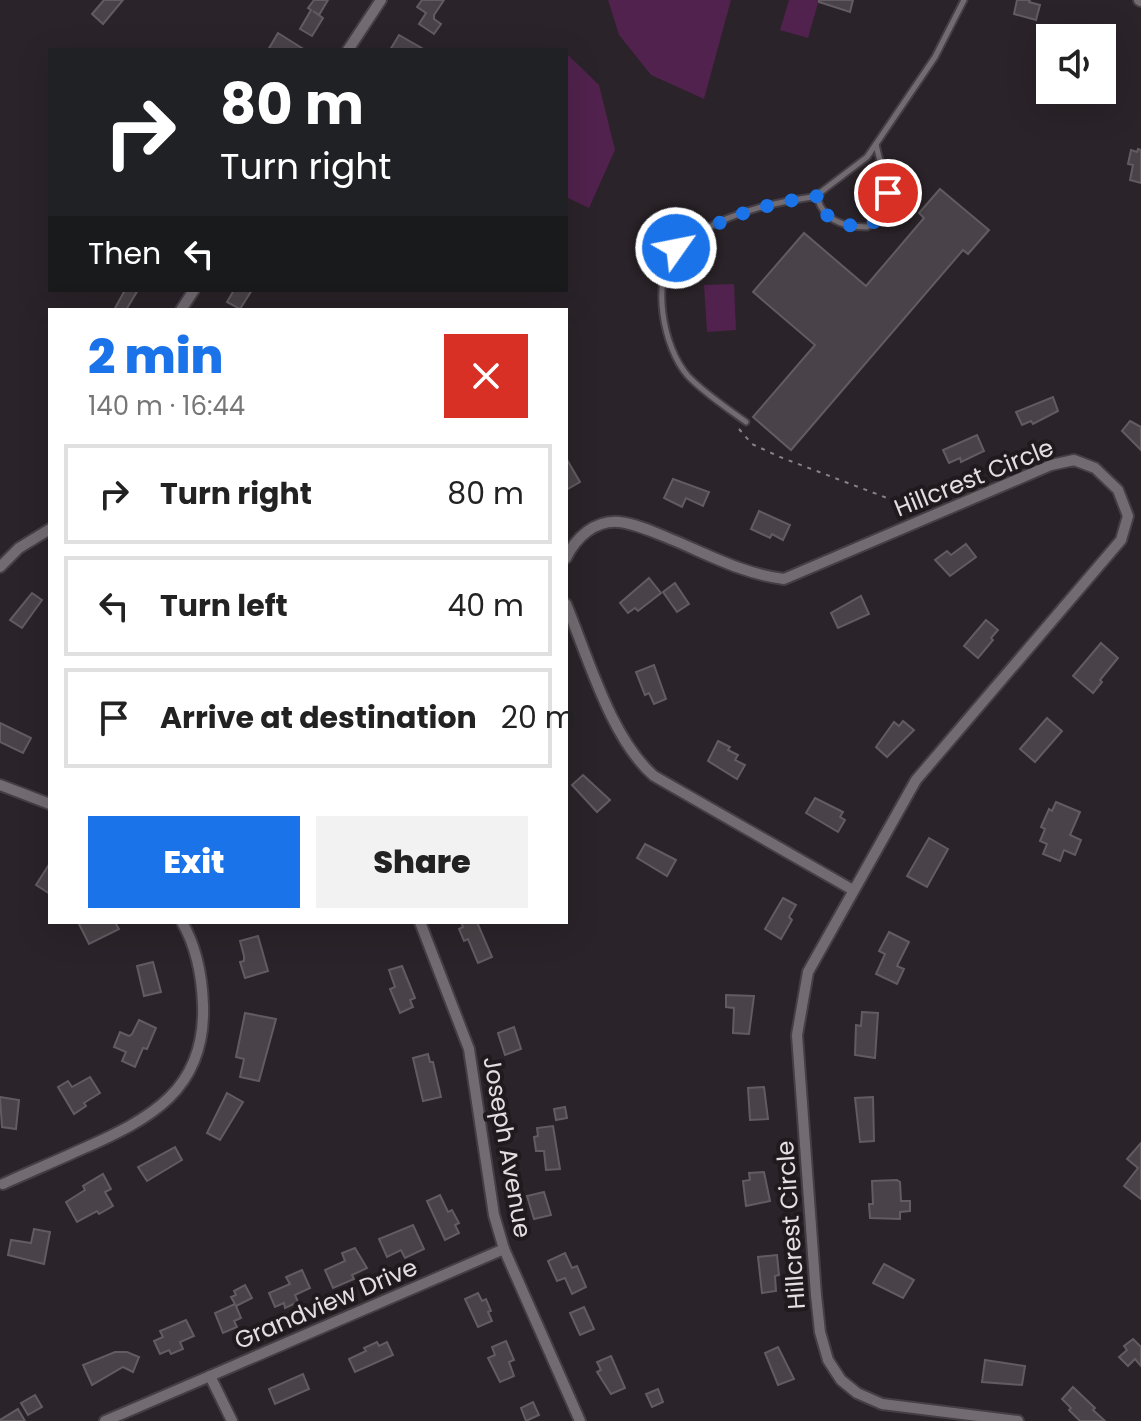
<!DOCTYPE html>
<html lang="en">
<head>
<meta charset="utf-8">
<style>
	body { margin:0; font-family:Poppins,sans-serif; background:#f2f2f2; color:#222; height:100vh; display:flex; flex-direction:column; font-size:30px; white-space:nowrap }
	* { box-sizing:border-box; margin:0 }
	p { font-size:26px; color:#767676 }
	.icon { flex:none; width:44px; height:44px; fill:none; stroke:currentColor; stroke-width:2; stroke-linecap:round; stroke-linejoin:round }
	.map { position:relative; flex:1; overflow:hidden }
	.side { position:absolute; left:48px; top:308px; width:520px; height:616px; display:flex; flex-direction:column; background:#fff; border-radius:0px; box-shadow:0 8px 32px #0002 }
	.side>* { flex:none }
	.top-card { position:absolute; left:48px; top:48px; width:520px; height:244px; border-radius:0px; box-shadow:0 8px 32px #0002; background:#202124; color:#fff; overflow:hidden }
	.buttons { position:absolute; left:1036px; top:24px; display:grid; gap:16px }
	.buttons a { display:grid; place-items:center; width:80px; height:80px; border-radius:0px; background:#fff; box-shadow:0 8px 32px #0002; font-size:40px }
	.pin { position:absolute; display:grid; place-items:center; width:68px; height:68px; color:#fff; margin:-34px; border:4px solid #fff; border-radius:50%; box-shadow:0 2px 8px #0007 }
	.me { position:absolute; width:88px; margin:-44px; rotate:57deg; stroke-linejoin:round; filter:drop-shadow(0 0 6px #0008) }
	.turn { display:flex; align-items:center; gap:28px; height:168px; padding:0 40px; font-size:36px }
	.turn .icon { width:104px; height:104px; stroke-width:2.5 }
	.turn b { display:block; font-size:56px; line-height:68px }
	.then { display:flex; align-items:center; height:76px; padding:0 40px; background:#0003; gap:16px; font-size:30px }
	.round { display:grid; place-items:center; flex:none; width:84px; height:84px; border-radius:0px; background:#f2f2f2 }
	.headline { display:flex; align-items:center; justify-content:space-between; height:136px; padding:0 40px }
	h1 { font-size:48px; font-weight:800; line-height:60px; color:#1a73e8 }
	.action { display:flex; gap:16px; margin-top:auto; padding:16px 40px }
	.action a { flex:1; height:92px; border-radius:0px; background:#1a73e8; color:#fff; font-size:32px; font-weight:800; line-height:92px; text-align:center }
	.action a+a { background:#f2f2f2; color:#222 }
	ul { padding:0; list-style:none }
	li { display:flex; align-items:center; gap:24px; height:100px; margin:0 16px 12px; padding:0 24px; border:4px solid #e0e0e0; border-radius:0px }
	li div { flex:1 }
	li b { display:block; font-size:30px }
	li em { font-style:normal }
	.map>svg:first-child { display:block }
	.green { fill:#50224d }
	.building { fill:#494248; stroke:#635b62; stroke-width:2 }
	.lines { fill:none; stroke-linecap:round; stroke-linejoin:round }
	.lane-casing { stroke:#443f44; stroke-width:9 }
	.street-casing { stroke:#443f44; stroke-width:14 }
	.path { stroke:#888287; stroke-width:2; stroke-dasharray:4 6; stroke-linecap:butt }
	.lane { stroke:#736b72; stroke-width:5 }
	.street { stroke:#736b72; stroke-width:10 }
	.route { stroke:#1a73e8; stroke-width:14; stroke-dasharray:0 25.2 }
	.labels { text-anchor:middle; stroke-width:8; stroke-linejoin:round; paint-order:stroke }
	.street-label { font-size:24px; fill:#e2dee1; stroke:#201a1f }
</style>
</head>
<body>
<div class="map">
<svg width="1141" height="1421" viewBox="0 0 1141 1421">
	<rect width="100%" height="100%" fill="#2a2329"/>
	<g class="green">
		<path d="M608,0H731L704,99L651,75L619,35Z"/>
		<path d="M789,0H819L808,38L780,30Z"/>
		<path d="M566,53L599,85L615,150L589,208L566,197Z"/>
		<path d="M734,284L736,330L707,332L704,285Z"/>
	</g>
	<g class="building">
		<path d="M104,0H123L103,24L92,14Z"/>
		<path d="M314,0H328L319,15L313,11L323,18L312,36L300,29L311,10L308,8Z"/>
		<path d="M422,0H444L434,15V19L441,24L434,34L419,24L426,13L417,7Z"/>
		<path d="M819,0H853L850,12L819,2Z"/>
		<path d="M1017,0H1030L1029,2L1040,5L1036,20L1014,14Z"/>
		<path d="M278,33L305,50H268Z"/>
		<path d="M399,35L425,50H390Z"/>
		<path d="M1138,149L1141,150V183L1130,180L1133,165L1128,164L1131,150L1137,152Z"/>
		<path d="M940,189L989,230L968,254L963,250L791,450L753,417L815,345L753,292L804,233L866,286L924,218L919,213Z"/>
		<path d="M125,290H138L126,310H114Z"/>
		<path d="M234,290H252L240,309L227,302Z"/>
		<path d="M1053,397L1058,411L1033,424L1031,421L1022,425L1016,412Z"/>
		<path d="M1130,421L1141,427V450L1122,431Z"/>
		<path d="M977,435L984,451L961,462L960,458L949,463L943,450Z"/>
		<path d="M566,458L580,482L566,490Z"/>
		<path d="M673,479L709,492L703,506L686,498L682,507L664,498Z"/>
		<path d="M759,511L790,525L783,540L772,534L770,538L751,529Z"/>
		<path d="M966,544L976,557L950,576L935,560L947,551L951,555Z"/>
		<path d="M649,578L661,593L638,611L635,608L628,613L620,603Z"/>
		<path d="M675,583L689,604L677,612L663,592Z"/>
		<path d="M32,593L42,600L22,628L10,620Z"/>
		<path d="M861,596L869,614L838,628L831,613Z"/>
		<path d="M986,620L998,630L991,638L993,640L978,658L964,646Z"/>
		<path d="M1101,643L1118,658L1100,680L1102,682L1093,693L1073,676Z"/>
		<path d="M654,665L666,699L654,704L649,693L645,695L636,672Z"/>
		<path d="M1047,718L1062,731L1035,762L1020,749Z"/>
		<path d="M903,721L914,730L887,757L876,747L894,722L899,726Z"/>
		<path d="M0,723L31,738L23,753L0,742Z"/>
		<path d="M718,741L730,747L728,750L738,755L735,760L745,765L737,779L708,761Z"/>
		<path d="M583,775L610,800L597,812L572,785Z"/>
		<path d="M815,798L843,812L840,817L845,820L838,832L806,813Z"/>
		<path d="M1056,802L1080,812L1070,835L1081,840L1075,855L1064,850L1060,861L1043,854L1047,844L1040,841L1045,829L1041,827L1049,809L1052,811Z"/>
		<path d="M929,838L948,849L927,887L907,876Z"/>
		<path d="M645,844L676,860L667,876L637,858Z"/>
		<path d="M50,863V894L36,885Z"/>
		<path d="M783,898L796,905L789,917L792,920L781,939L765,929Z"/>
		<path d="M78,922H115L119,929L89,944Z"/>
		<path d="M461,922H477L492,957L478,963L468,939L464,941L459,929L463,927Z"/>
		<path d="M889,932L909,942L897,966L904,969L897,984L876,974L885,954L879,951Z"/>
		<path d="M258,936L268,971L245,978L240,962L244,961V956L240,941Z"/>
		<path d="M153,962L161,992L144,996L137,966Z"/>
		<path d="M402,966L415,998L410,1000L413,1007L400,1013L390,989L395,987L389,970Z"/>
		<path d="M726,995L754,996L749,1034L733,1033L734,1008L726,1007Z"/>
		<path d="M862,1012L878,1013L875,1058L855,1055L856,1025L861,1026Z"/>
		<path d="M245,1013L276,1019L259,1081L240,1077L244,1059L236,1057Z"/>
		<path d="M139,1020L156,1028L147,1049L143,1048L135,1067L122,1061L126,1052L114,1047L120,1032L129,1036L132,1034Z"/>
		<path d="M514,1027L521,1049L505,1055L498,1033Z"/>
		<path d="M428,1054L430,1062H433L441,1097L423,1101L413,1058Z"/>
		<path d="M90,1077L100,1093L84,1103L86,1106L74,1114L58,1087L68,1081L72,1087Z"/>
		<path d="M764,1087L768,1119L750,1120L748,1088Z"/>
		<path d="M227,1093L243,1102L220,1140L207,1133Z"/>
		<path d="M0,1097L19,1100L16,1129L2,1127Z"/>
		<path d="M873,1097L874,1141L860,1142L855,1098Z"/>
		<path d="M565,1107L567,1118L556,1120L554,1109Z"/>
		<path d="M553,1126L560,1169L546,1170L544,1151H536L534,1137L538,1136L537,1128Z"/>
		<path d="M1141,1143V1199L1124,1186L1138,1168L1127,1159Z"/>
		<path d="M175,1147L182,1160L147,1181L138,1167Z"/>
		<path d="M764,1172L770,1201L746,1206L743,1181L750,1180L749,1173Z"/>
		<path d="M103,1174L111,1189L105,1192L113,1206L99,1214L97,1211L77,1222L66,1202L85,1190L83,1186Z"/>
		<path d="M897,1180L900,1182L901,1201H910V1211L900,1212V1219L870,1218L869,1204H873L872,1181Z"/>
		<path d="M544,1192L551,1215L534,1219L527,1196Z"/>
		<path d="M440,1195L448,1212L452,1210L459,1223L455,1225L459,1233L445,1240L427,1201Z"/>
		<path d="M413,1225L424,1249L405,1258L401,1250L387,1257L379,1239Z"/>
		<path d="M34,1229L50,1232L44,1264L8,1255L11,1240L31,1243Z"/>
		<path d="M355,1248L367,1268L352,1275L354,1279L333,1288L325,1270L345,1261L342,1253Z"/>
		<path d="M565,1253L572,1268L577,1266L586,1287L572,1294L565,1278L557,1281L548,1261Z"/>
		<path d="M777,1255L779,1275L775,1276L776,1291L762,1293L758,1257Z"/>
		<path d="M884,1264L914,1280L903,1298L873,1283Z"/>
		<path d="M302,1270L310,1288L295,1295L298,1302L285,1308L284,1303L275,1307L269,1293L290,1284L286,1277Z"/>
		<path d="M245,1285L252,1298L236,1306L241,1318L234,1321L237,1327L223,1333L215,1313L235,1304L231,1297L236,1295L234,1291Z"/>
		<path d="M478,1293L482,1301L486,1299L491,1311L488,1312L492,1321L478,1327L465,1299Z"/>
		<path d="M584,1307L594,1329L580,1335L570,1313Z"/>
		<path d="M186,1320L194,1336L180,1342L183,1349L171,1354L169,1350L160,1354L154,1341L163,1337L160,1331Z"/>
		<path d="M1133,1339L1141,1347V1366L1135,1359L1128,1366L1119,1357L1127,1350L1124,1346Z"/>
		<path d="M506,1341L514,1360L509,1362L514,1376L500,1382L488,1358L495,1355L492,1347Z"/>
		<path d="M377,1342L379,1346L387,1342L393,1355L355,1372L349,1359L366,1351L364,1348Z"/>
		<path d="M778,1347L794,1379L778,1385L765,1353Z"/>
		<path d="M115,1352H127L139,1357L133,1372L123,1367L92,1385L83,1365Z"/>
		<path d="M611,1356L625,1388L611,1394L597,1372L601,1370L597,1362Z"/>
		<path d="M985,1360L1025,1366L1022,1385L982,1382Z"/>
		<path d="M303,1374L309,1389L275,1404L269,1389Z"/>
		<path d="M1073,1387L1095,1408L1093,1410L1105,1421H1080L1069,1410L1071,1408L1062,1399Z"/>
		<path d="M658,1389L663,1402L652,1407L646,1394Z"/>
		<path d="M35,1395L42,1407L28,1415L21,1403Z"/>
		<path d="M533,1402L539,1415L526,1421L521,1408Z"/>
		<path d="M18,1409L25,1421H0V1420Z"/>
	</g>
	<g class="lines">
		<g class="lane-casing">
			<g id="lane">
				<path d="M876,144C882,176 902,205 867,227C846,227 825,222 818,200L821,192L867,157Z"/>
				<path d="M876,144L935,57L964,0"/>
				<path d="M746,422C727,408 704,393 688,376C663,348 650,279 676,248C682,241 694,236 702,231C738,210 777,202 819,196"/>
			</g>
		</g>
		<g class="street-casing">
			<g id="street">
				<path d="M1139,0L1141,1"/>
				<path d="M348,50L381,0"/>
				<path d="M181,310L194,290"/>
				<path d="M566,558C576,537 595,520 619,522C637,524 656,533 673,540C709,555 744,574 784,579L1051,465L1074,460L1095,468L1118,490L1128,516L1121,540L916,780L808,972L797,1035L816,1295L820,1332L828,1360L841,1380L857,1393L882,1404L1018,1421"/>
				<path d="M0,567L19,548L50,529"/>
				<path d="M566,604C588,657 611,739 654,776L853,890"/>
				<path d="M0,785L50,804"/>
				<path d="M420,922L469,1049L494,1215L504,1249L580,1421"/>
				<path d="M3,1184C29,1172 56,1161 82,1149C150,1119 206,1090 203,1005C202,975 197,948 182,922"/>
				<path d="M105,1421L210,1376"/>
				<path d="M232,1421L210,1376L504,1249"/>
			</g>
		</g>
		<path class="path" d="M739,429L752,444L780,457L908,506L913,510"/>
		<use href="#lane" class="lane"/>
		<use href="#street" class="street"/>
	</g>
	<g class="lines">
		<path class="route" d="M676,248C720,217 766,203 819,196L821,211C836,222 848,227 867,227C881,218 886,209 888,193"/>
	</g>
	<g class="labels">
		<g class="street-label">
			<text transform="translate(974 478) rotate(-22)" y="8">Hillcrest Circle</text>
			<text transform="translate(507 1147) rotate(80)" y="8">Joseph Avenue</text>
			<text transform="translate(791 1225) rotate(-94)" y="8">Hillcrest Circle</text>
			<text transform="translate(326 1304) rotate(-23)" y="8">Grandview Drive</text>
		</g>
	</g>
</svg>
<div class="buttons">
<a><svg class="icon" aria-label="sound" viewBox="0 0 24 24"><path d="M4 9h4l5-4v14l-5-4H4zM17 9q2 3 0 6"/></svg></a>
</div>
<div class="pin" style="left:888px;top:193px;background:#d93025"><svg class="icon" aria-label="arrive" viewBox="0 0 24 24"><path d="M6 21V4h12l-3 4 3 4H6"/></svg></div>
<svg class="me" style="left:676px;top:248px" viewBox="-20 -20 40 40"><circle r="17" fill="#1a73e8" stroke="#fff" stroke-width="3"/><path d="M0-11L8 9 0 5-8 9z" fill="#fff"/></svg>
<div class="top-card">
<div class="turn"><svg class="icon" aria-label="right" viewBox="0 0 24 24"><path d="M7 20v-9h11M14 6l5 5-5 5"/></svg><div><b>80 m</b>Turn right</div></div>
<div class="then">Then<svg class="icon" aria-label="left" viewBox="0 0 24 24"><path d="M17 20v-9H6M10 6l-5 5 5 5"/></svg></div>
</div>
<section class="side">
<div class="headline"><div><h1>2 min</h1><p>140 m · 16:44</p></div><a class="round" style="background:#d93025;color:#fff"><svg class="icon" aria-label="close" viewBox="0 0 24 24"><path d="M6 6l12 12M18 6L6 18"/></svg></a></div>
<ul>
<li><svg class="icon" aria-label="right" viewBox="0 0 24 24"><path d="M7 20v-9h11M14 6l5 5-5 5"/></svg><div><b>Turn right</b></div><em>80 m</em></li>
<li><svg class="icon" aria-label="left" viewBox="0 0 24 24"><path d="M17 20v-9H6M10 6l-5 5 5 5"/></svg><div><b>Turn left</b></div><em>40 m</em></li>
<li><svg class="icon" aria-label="arrive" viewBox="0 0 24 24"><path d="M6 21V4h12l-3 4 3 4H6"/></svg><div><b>Arrive at destination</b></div><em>20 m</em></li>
</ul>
<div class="action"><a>Exit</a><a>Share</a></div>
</section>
</div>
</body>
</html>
